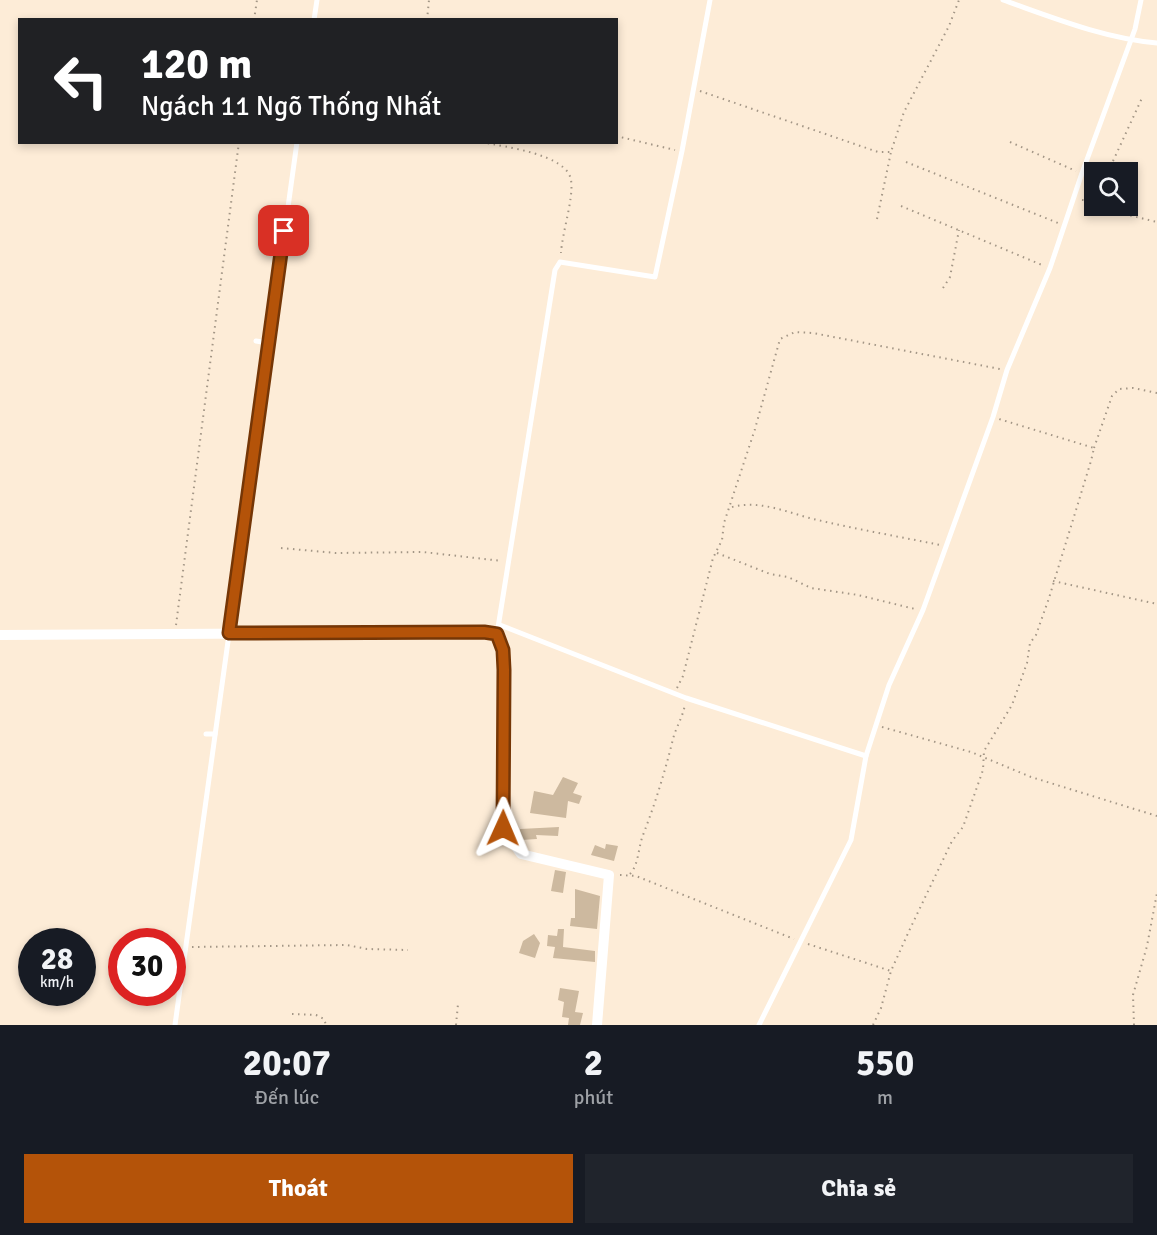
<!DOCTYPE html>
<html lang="vi">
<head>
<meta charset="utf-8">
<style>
	body { margin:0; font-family:Signika,sans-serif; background:#20242c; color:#f1f3f6; height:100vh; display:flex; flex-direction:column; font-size:22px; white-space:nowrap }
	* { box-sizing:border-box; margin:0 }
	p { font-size:20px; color:#9ea1a6 }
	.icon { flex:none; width:33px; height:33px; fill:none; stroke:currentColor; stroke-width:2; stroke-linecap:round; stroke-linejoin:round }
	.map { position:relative; height:1025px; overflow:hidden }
	.drawer { display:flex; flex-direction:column; background:#171b24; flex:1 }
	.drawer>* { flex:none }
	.guide { position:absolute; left:18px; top:18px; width:600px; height:126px; border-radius:0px; box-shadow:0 3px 9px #0003; background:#202124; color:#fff; overflow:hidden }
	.controls { position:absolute; left:1084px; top:162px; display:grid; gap:12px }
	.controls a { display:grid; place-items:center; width:54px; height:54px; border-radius:0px; background:#171b24; box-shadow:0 3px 9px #0003; font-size:30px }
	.speed { position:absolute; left:18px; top:928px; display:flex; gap:12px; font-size:30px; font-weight:700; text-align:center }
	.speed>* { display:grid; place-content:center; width:78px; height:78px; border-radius:50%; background:#171b24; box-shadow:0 3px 9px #0003; line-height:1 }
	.speed small { font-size:15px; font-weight:400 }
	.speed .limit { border:9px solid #d22; background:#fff; color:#111 }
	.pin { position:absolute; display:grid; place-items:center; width:51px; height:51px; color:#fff; margin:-26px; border-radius:12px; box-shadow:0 3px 9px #0006 }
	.me { position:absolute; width:66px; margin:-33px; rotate:1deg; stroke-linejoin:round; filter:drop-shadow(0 0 4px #0008) }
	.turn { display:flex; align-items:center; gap:21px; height:126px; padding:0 24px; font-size:27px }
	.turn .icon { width:78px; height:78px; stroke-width:2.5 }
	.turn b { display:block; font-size:42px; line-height:51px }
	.eta { display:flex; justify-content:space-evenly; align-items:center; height:102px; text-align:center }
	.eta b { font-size:36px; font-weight:700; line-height:42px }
	.primary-button { display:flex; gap:12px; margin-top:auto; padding:12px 24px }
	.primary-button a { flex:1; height:69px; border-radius:0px; background:#b45309; color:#fff; font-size:24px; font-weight:700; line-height:69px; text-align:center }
	.primary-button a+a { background:#20242c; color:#f1f3f6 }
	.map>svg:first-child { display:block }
	.building { fill:#cdb99f }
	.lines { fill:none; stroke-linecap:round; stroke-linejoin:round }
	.path { stroke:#a39686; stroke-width:2; stroke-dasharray:1.5 4.5; stroke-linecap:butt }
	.lane { stroke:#fff; stroke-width:5 }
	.street { stroke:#fff; stroke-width:10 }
	.route-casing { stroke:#753606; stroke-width:15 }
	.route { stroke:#b45309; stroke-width:10 }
</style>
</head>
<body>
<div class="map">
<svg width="1157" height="1025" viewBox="0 0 1157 1025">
	<rect width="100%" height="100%" fill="#fdecd7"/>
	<g class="building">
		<path d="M563,777L578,783L573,793L582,796L579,804L568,801L566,818L530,813L534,791L553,795Z"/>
		<path d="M559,827L558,836L536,835L537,839L521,840L520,829Z"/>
		<path d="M606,844L618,846L614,861L591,855L595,845L605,849Z"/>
		<path d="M555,870L566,872L563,893L551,891Z"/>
		<path d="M575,889L600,896L597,929L570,926L571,918H575Z"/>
		<path d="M558,929H564L563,947L595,951V962L553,958L555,947L547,946L548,935L557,936Z"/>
		<path d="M534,934L540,943L535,958L519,953L523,941Z"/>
		<path d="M560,988L579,991L575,1012L583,1013L580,1025H568L569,1018L562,1017L564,1002L558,1000Z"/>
	</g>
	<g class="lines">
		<g class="path">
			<path d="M254,20L257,0"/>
			<path d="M427,20L429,0"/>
			<path d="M700,91L878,152H891L904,112L949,26L959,0"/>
			<path d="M616,136L675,150"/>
			<path d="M482,142C504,147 567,154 571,180C574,198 562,233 561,253"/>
			<path d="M1010,142L1076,171"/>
			<path d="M906,162L1058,223"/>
			<path d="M1108,172L1142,98"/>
			<path d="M1082,200L1095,201"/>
			<path d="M901,206L1042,265"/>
			<path d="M1102,206L1112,211L1157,222"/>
			<path d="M877,219L891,152"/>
			<path d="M943,288L950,277L959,230"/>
			<path d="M1094,448L1112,396L1119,389L1133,388L1157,393"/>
			<path d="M732,507C763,499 792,515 822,521C861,530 901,537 940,545"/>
			<path d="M281,548L336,553L423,552L502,561"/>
			<path d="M717,553L770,574L788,577L811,588L858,595L915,609"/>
			<path d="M1053,581L1157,604"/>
			<path d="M176,625L239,142"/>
			<path d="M677,688L683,676L713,558L722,540L724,523L755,429L780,339L795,332L813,333L1000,369"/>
			<path d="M882,727L971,752L1031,777L1157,816"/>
			<path d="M630,874C639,864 638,848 643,835C655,804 665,772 673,739C676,727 683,717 685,704"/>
			<path d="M620,875L636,876L794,939"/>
			<path d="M808,944L891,971"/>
			<path d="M192,947L347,945L367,949L408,950"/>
			<path d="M292,1014L316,1015L324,1019L326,1025"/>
			<path d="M456,1025L458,1004"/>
			<path d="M873,1025L881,1008L891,971L909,931L952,841L963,827L983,770L984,751L1012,705L1027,663L1030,643L1036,635L1049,598L1091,461L1094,448L999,419"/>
			<path d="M1134,1025L1133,995L1147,946L1157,893"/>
		</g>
		<g class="lane">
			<path d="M1003,0C1054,18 1103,38 1157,43"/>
			<path d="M314,20L317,0"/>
			<path d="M256,341L268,343"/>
			<path d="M500,625L686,698L866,756"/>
			<path d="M497,634L555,270L560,262L655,277L682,151L710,0"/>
			<path d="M206,734H215"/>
			<path d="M175,1025L297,142"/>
			<path d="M759,1025L851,840L866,756L889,685L923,610L993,417L1007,370L1050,268L1082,173L1135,29L1141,0"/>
		</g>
		<path class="street" d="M0,635L484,632L497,634L503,650L504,670L503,828L521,854L609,875L597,1025"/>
	</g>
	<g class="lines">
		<g class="route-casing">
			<path id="route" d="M284,231L229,633L484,632L497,634L503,650L504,670L503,828"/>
		</g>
		<use href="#route" class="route"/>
	</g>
</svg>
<div class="controls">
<a><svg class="icon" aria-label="search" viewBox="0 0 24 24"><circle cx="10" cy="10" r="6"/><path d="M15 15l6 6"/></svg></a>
</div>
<div class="speed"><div>28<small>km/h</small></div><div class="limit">30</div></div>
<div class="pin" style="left:284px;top:231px;background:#d93025"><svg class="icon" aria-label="arrive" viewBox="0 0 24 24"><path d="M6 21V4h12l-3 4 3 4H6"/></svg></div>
<svg class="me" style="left:503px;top:828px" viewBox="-20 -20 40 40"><path d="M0-17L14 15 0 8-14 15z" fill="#b45309" stroke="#fff" stroke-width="4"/></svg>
<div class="guide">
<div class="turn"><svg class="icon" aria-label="left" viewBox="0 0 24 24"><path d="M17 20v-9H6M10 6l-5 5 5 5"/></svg><div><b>120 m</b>Ngách 11 Ngõ Thống Nhất</div></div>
</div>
</div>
<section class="drawer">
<div class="eta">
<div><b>20:07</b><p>Đến lúc</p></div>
<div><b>2</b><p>phút</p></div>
<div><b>550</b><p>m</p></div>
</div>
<div class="primary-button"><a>Thoát</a><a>Chia sẻ</a></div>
</section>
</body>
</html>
